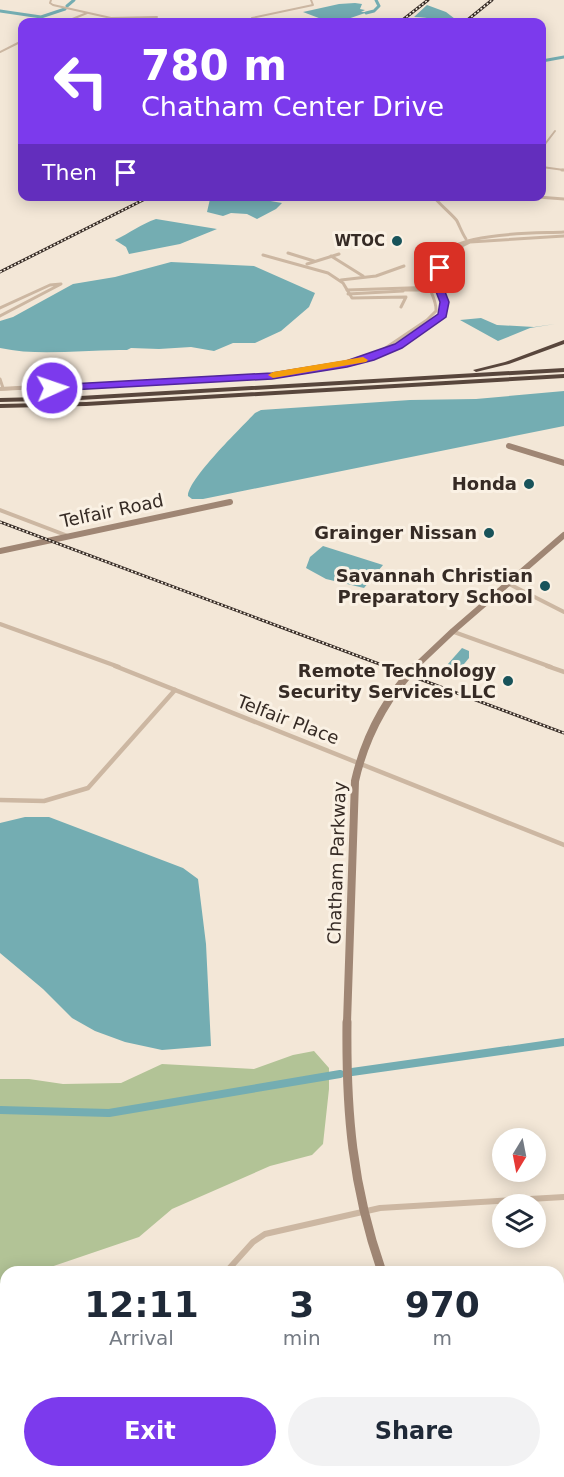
<!DOCTYPE html>
<html lang="en">
<head>
<meta charset="utf-8">
<style>
	body { margin:0; font-family:"DejaVu Sans",sans-serif; background:#f2f2f3; color:#1f2937; height:100vh; display:flex; flex-direction:column; font-size:22px; white-space:nowrap }
	* { box-sizing:border-box; margin:0 }
	p { font-size:20px; color:#747a83 }
	.icon { flex:none; width:33px; height:33px; fill:none; stroke:currentColor; stroke-width:2; stroke-linecap:round; stroke-linejoin:round }
	.map { position:relative; flex:1; overflow:hidden }
	.drawer { position:absolute; left:0px; top:1266px; width:564px; height:212px; display:flex; flex-direction:column; background:#fff; border-radius:18px 18px 0 0; box-shadow:0 3px 15px #0003 }
	.drawer>* { flex:none }
	.guide { position:absolute; left:18px; top:18px; width:528px; height:183px; border-radius:12px; box-shadow:0 3px 15px #0003; background:#7c3aed; color:#fff; overflow:hidden }
	.needle { width:39px; rotate:190deg }
	.tools { position:absolute; left:492px; top:1128px; display:grid; gap:12px }
	.tools a { display:grid; place-items:center; width:54px; height:54px; border-radius:50%; background:#fff; box-shadow:0 3px 15px #0003; font-size:30px }
	.pin { position:absolute; display:grid; place-items:center; width:51px; height:51px; color:#fff; margin:-26px; border-radius:12px; box-shadow:0 3px 9px #0006 }
	.me { position:absolute; width:66px; margin:-33px; rotate:87deg; stroke-linejoin:round; filter:drop-shadow(0 0 4px #0008) }
	.turn { display:flex; align-items:center; gap:21px; height:126px; padding:0 24px; font-size:27px }
	.turn .icon { width:78px; height:78px; stroke-width:2.5 }
	.turn b { display:block; font-size:42px; line-height:51px }
	.then { display:flex; align-items:center; height:57px; padding:0 24px; background:#0003; gap:12px; font-size:22px }
	.eta { display:flex; justify-content:space-evenly; align-items:center; height:102px; text-align:center }
	.eta b { font-size:36px; font-weight:600; line-height:42px }
	.cta { display:flex; gap:12px; margin-top:auto; padding:12px 24px }
	.cta a { flex:1; height:69px; border-radius:36px; background:#7c3aed; color:#fff; font-size:24px; font-weight:600; line-height:69px; text-align:center }
	.cta a+a { background:#f2f2f3; color:#1f2937 }
	.map>svg:first-child { display:block }
	.green { fill:#b2c396 }
	.water { fill:#74adb2 }
	.lines { fill:none; stroke-linecap:round; stroke-linejoin:round }
	.canal-far1 { stroke:#74adb2; stroke-width:3 }
	.canal { stroke:#74adb2; stroke-width:8 }
	.street-far4 { stroke:#ccb7a2; stroke-width:2 }
	.street-far3 { stroke:#ccb7a2; stroke-width:3 }
	.street-far2 { stroke:#ccb7a2; stroke-width:4 }
	.street-far1 { stroke:#ccb7a2; stroke-width:4.5 }
	.street { stroke:#ccb7a2; stroke-width:6 }
	.secondary-far2 { stroke:#9f8674; stroke-width:6 }
	.secondary-far1 { stroke:#9f8674; stroke-width:8 }
	.secondary { stroke:#9f8674; stroke-width:9 }
	.primary { fill:#796355; fill-rule:evenodd }
	.highway { fill:#58463c; fill-rule:evenodd }
	.rail-casing { stroke:#362b25; stroke-width:3 }
	.rail { stroke:#faf1e4; stroke-width:1.5; stroke-dasharray:2; stroke-linecap:butt }
	.route { fill:#7c3aed; stroke:#51269a; stroke-width:1.5 }
	.slow { fill:#f59e0b }
	.poi-dot { fill:#18535a; stroke:#faf1e4; stroke-width:2 }
	.labels { text-anchor:middle; stroke-width:6; stroke-linejoin:round; paint-order:stroke }
	.far-poi-label { font-size:15px; font-weight:bold; fill:#362b25; stroke:#faf1e4; text-anchor:end }
	.poi-label { font-size:18px; font-weight:bold; fill:#362b25; stroke:#faf1e4; text-anchor:end }
	.street-label { font-size:18px; fill:#362b25; stroke:#faf1e4 }
</style>
</head>
<body>
<div class="map">
<svg width="564" height="1477" viewBox="0 0 564 1477">
	<rect width="100%" height="100%" fill="#f3e7d7"/>
	<path class="green" d="M314,1051L329,1068V1089L323,1144L312,1155L270,1166L172,1209L139,1237L36,1272H6V1283L0,1285V1079H29L63,1084L121,1083L162,1064L254,1069L293,1055Z"/>
	<g class="water">
		<path d="M355,3L362,4L360,9L365,10L361,12H368L339,22H321L324,20L303,12L339,4Z"/>
		<path d="M427,5L446,12L459,22C443,23 431,17 414,17Z"/>
		<path d="M224,196L256,197L259,199L282,203L276,209L257,219L247,214L231,213L223,216L207,212L210,199Z"/>
		<path d="M156,219L217,229L180,244L129,254L126,247L115,240C130,233 141,224 156,219Z"/>
		<path d="M171,262L254,266L315,293L309,307L281,331L255,343H233L214,351L191,347L159,349L131,348L127,350C84,349 42,357 0,348V321L13,317L73,284L115,277Z"/>
		<path d="M481,318L497,325L534,327L555,324L530,328L498,341L460,320Z"/>
		<path d="M564,391V426L203,499H192L188,496C188,479 241,428 255,413L261,410L410,400L476,399Z"/>
		<path d="M323,546L383,565L364,588L326,579L306,568L310,557Z"/>
		<path d="M462,648L469,651V658L454,676L440,673Z"/>
		<path d="M25,817H49L183,868L198,879L206,944L211,1046L162,1050L125,1042L95,1031L72,1018L43,989L0,953V823Z"/>
	</g>
	<g class="lines">
		<g class="canal-far1">
			<path d="M67,6L74,0"/>
			<path d="M0,11L41,17L65,9"/>
			<path d="M366,13L374,11L379,6L376,0"/>
			<path d="M542,61L564,57"/>
		</g>
		<g class="canal">
			<path d="M352,1072L564,1042"/>
			<path d="M0,1110L109,1113L340,1074"/>
		</g>
		<g class="street-far4">
			<path d="M51,0L50,3L53,5L111,18L157,17"/>
			<path d="M252,18L313,5L311,0"/>
			<path d="M65,22L87,13"/>
			<path d="M0,52L22,41"/>
			<path d="M542,148L555,131"/>
			<path d="M542,167L564,170"/>
		</g>
		<g class="street-far3">
			<path d="M562,170H564"/>
			<path d="M433,196C438,203 455,217 457,221C460,227 462,233 466,239"/>
			<path d="M525,196L564,199"/>
			<path d="M288,253L314,261"/>
			<path d="M263,255L328,273L343,283L352,298L406,297L401,307"/>
			<path d="M331,256L363,276"/>
			<path d="M307,264L339,254"/>
			<path d="M341,280L376,276L404,266"/>
			<path d="M347,290L438,287"/>
			<path d="M402,290H432"/>
			<path d="M348,294L403,291"/>
			<path d="M0,308L50,285L61,284L0,316"/>
			<path d="M378,353L427,320L436,311C437,298 426,288 428,276C434,229 530,234 564,232"/>
			<path d="M0,379L3,388"/>
			<path d="M1,389L280,375C343,369 395,358 443,315L445,302L435,277L458,248L470,242L564,236"/>
		</g>
		<g class="street-far2">
			<path d="M0,389L36,387"/>
			<path d="M0,510L68,536"/>
			<path d="M509,584L564,612"/>
			<path d="M0,624L119,667"/>
			<path d="M454,632L551,667"/>
		</g>
		<g class="street-far1">
			<path d="M115,666L564,845"/>
			<path d="M547,666L564,672"/>
			<path d="M0,800L44,801L88,788L175,690"/>
		</g>
		<g class="street">
			<path d="M226,1272L253,1242L265,1234L380,1208L564,1197"/>
			<path d="M558,1316L564,1301"/>
			<path d="M3,1380L6,1378"/>
			<path d="M218,1472L221,1477"/>
		</g>
		<g class="secondary-far2">
			<path d="M509,446L564,463"/>
			<path d="M0,551L230,502"/>
			<path d="M415,667L453,631L564,535"/>
		</g>
		<path class="secondary-far1" d="M347,1023L355,781C365,737 385,699 416,666"/>
		<g class="secondary">
			<path d="M347,1022C346,1112 352,1186 382,1272"/>
			<path d="M457,1472L459,1477"/>
		</g>
		<path class="primary" d="M564,1461V1473L558,1475L556,1474L553,1477H530L532,1473L535,1472H558V1463Z"/>
		<g class="highway">
			<path d="M564,340V344L509,364L476,372L473,370L505,362Z"/>
			<path d="M564,368V372L80,400L0,402V398L80,396Z"/>
			<path d="M564,374V378L86,406L0,408V404L86,402Z"/>
		</g>
		<g class="rail-casing">
			<g id="rail">
				<path d="M400,22L428,0"/>
				<path d="M465,22L492,0"/>
				<path d="M0,272L151,196"/>
				<path d="M0,522L564,733"/>
			</g>
		</g>
		<use href="#rail" class="rail"/>
	</g>
	<path class="route" d="M440,266L444,268L439,276L449,302L446,317L402,348L374,360L347,367L272,379L52,391L47,388L52,385L272,373L346,361L395,344L438,314L440,302L430,276L437,267Z"/>
	<path class="slow" d="M363,357L368,360L366,362L273,378L268,375L273,372Z"/>
	<g class="poi-dot">
		<circle cx="397" cy="241" r="6"/>
		<circle cx="529" cy="484" r="6"/>
		<circle cx="489" cy="533" r="6"/>
		<circle cx="545" cy="586" r="6"/>
		<circle cx="508" cy="681" r="6"/>
	</g>
	<g class="labels">
		<g class="far-poi-label">
			<text x="385" y="246">WTOC</text>
		</g>
		<g class="poi-label">
			<text x="517" y="490">Honda</text>
			<text x="477" y="539">Grainger Nissan</text>
			<text x="533" y="582">Savannah Christian<tspan x="533" dy="21">Preparatory School</tspan></text>
			<text x="496" y="677">Remote Technology<tspan x="496" dy="21">Security Services LLC</tspan></text>
		</g>
		<g class="street-label">
			<text transform="translate(112 511) rotate(-12)" y="6">Telfair Road</text>
			<text transform="translate(288 720) rotate(21)" y="6">Telfair Place</text>
			<text transform="translate(337 863) rotate(-88)" y="6">Chatham Parkway</text>
		</g>
	</g>
</svg>
<div class="tools">
<a><svg class="needle" viewBox="-14 -14 28 28"><path d="M0-13l5 13h-10z" fill="#e53935"/><path d="M0 13l5-13h-10z" fill="#747a83"/></svg></a>
<a><svg class="icon" aria-label="layers" viewBox="0 0 24 24"><path d="M12 4l9 5-9 5-9-5zM3 14l9 5 9-5"/></svg></a>
</div>
<div class="pin" style="left:440px;top:268px;background:#d93025"><svg class="icon" aria-label="arrive" viewBox="0 0 24 24"><path d="M6 21V4h12l-3 4 3 4H6"/></svg></div>
<svg class="me" style="left:52px;top:388px" viewBox="-20 -20 40 40"><circle r="17" fill="#7c3aed" stroke="#fff" stroke-width="3"/><path d="M0-11L8 9 0 5-8 9z" fill="#fff"/></svg>
<div class="guide">
<div class="turn"><svg class="icon" aria-label="left" viewBox="0 0 24 24"><path d="M17 20v-9H6M10 6l-5 5 5 5"/></svg><div><b>780 m</b>Chatham Center Drive</div></div>
<div class="then">Then<svg class="icon" aria-label="arrive" viewBox="0 0 24 24"><path d="M6 21V4h12l-3 4 3 4H6"/></svg></div>
</div>
<section class="drawer">
<div class="eta">
<div><b>12:11</b><p>Arrival</p></div>
<div><b>3</b><p>min</p></div>
<div><b>970</b><p>m</p></div>
</div>
<div class="cta"><a>Exit</a><a>Share</a></div>
</section>
</div>
</body>
</html>
